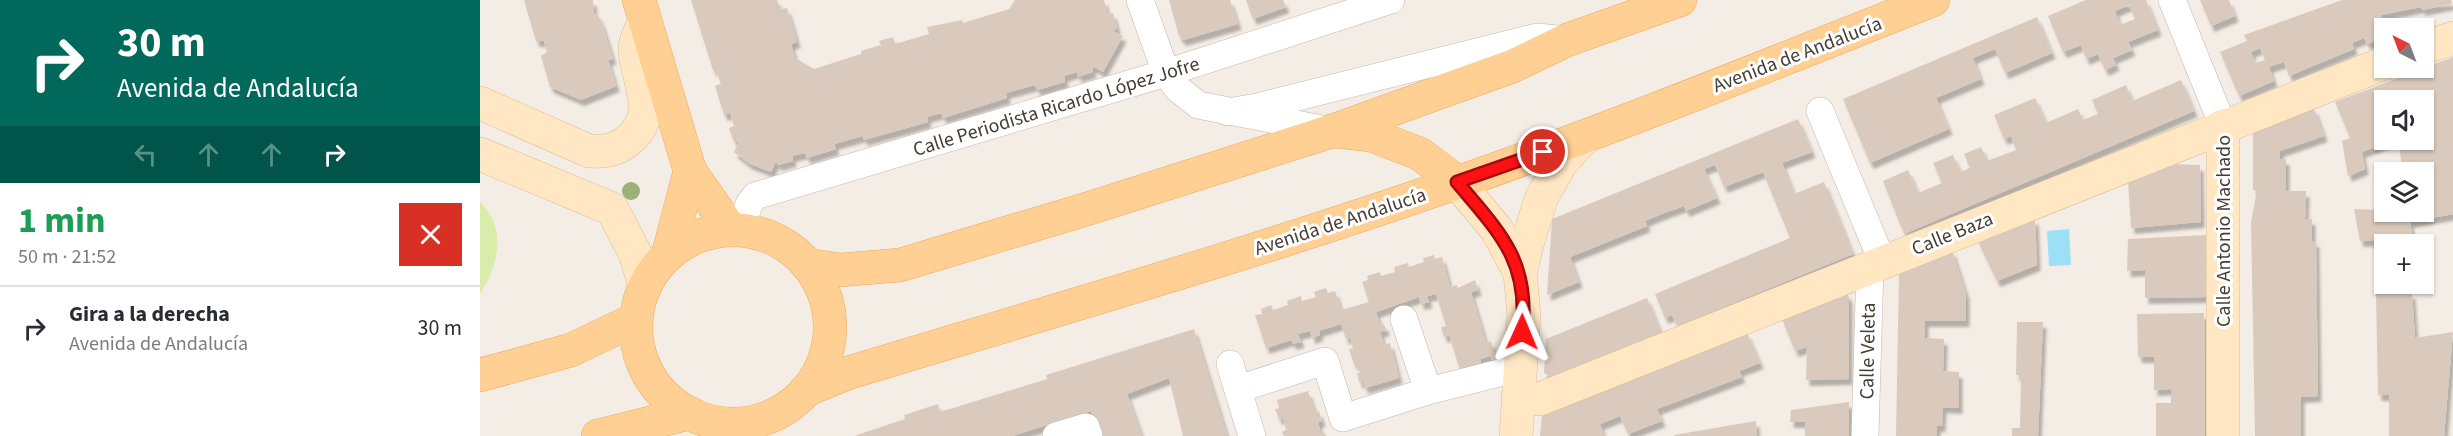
<!DOCTYPE html>
<html lang="es">
<head>
<meta charset="utf-8">
<style>
	body { margin:0; font-family:"Source Sans 3",sans-serif; background:#f2f2f3; color:#2b2b33; height:100vh; display:flex; flex-direction:column; font-size:22px; white-space:nowrap }
	* { box-sizing:border-box; margin:0 }
	p { font-size:20px; color:#7c7c81 }
	.icon { flex:none; width:33px; height:33px; fill:none; stroke:currentColor; stroke-width:2; stroke-linecap:round; stroke-linejoin:round }
	.map { position:relative; flex:1; overflow:hidden }
	.drawer { display:flex; flex-direction:column; background:#fff; width:480px }
	.drawer>* { flex:none }
	.top-card { background:#00695c; color:#fff; overflow:hidden }
	.needle { width:39px; rotate:318deg }
	.controls { position:absolute; left:1894px; top:18px; display:grid; gap:12px }
	.controls a { display:grid; place-items:center; width:60px; height:60px; border-radius:0px; background:#fff; box-shadow:0 2px 4px #0004; font-size:30px }
	.pin { position:absolute; display:grid; place-items:center; width:51px; height:51px; color:#fff; margin:-26px; border:3px solid #fff; border-radius:50%; box-shadow:0 2px 6px #0007 }
	.me { position:absolute; width:66px; margin:-33px; rotate:1deg; stroke-linejoin:round; filter:drop-shadow(0 0 4px #0008) }
	.turn { display:flex; align-items:center; gap:21px; height:126px; padding:0 18px; font-size:27px }
	.turn .icon { width:78px; height:78px; stroke-width:2.5 }
	.turn b { display:block; font-size:42px; line-height:51px }
	.lanes { display:flex; align-items:center; height:57px; padding:0 18px; background:#0003; justify-content:center; gap:30px; direction:ltr }
	.lanes .off { opacity:.35 }
	.round { display:grid; place-items:center; flex:none; width:63px; height:63px; border-radius:0px; background:#f2f2f3 }
	.overview { display:flex; align-items:center; justify-content:space-between; height:102px; padding:0 18px }
	h1 { font-size:36px; font-weight:700; line-height:45px; color:#1e9e55 }
	ul { padding:0; list-style:none }
	li { display:flex; align-items:center; gap:18px; height:84px; padding:0 18px; border-top:2px solid #e1e1e2 }
	li div { flex:1 }
	li b { display:block; font-size:22px }
	li em { font-style:normal }
	main { display:flex; flex:1; min-height:0 }
	.map>svg:first-child { display:block }
	.green { fill:#d9ecaa }
	.water { fill:#9ce0f6 }
	.building { fill:#dacabd; fill-rule:evenodd; filter:url(#shadow) }
	.lines { fill:none; stroke-linecap:round; stroke-linejoin:round }
	.street-casing { stroke:#c3b6aa; stroke-width:28 }
	.secondary-casing { stroke:#dbbd93; stroke-width:34 }
	.primary-casing { stroke:#edaa5a; stroke-width:34 }
	.street { stroke:#fff; stroke-width:27 }
	.secondary { stroke:#ffe7c4; stroke-width:33 }
	.primary { stroke:#ffcf93; stroke-width:33 }
	.tree { fill:#9cb07a }
	.route-casing { stroke:#a60b0c; stroke-width:15 }
	.route { stroke:#ff1113; stroke-width:10 }
	.labels { text-anchor:middle; stroke-width:6; stroke-linejoin:round; paint-order:stroke }
	.street-label { font-size:20px; fill:#473d34; stroke:#fff }
</style>
</head>
<body>
<main>
<section class="drawer">
<div class="top-card">
<div class="turn"><svg class="icon" aria-label="right" viewBox="0 0 24 24"><path d="M7 20v-9h11M14 6l5 5-5 5"/></svg><div><b>30 m</b>Avenida de Andalucía</div></div>
<div class="lanes"><svg class="icon off" aria-label="left" viewBox="0 0 24 24"><path d="M17 20v-9H6M10 6l-5 5 5 5"/></svg><svg class="icon off" aria-label="ahead" viewBox="0 0 24 24"><path d="M12 20V5M6 11l6-6 6 6"/></svg><svg class="icon off" aria-label="ahead" viewBox="0 0 24 24"><path d="M12 20V5M6 11l6-6 6 6"/></svg><svg class="icon" aria-label="right" viewBox="0 0 24 24"><path d="M7 20v-9h11M14 6l5 5-5 5"/></svg></div>
</div>
<div class="overview"><div><h1>1 min</h1><p>50 m · 21:52</p></div><a class="round" style="background:#d93025;color:#fff"><svg class="icon" aria-label="close" viewBox="0 0 24 24"><path d="M6 6l12 12M18 6L6 18"/></svg></a></div>
<ul>
<li><svg class="icon" aria-label="right" viewBox="0 0 24 24"><path d="M7 20v-9h11M14 6l5 5-5 5"/></svg><div><b>Gira a la derecha</b><p>Avenida de Andalucía</p></div><em>30 m</em></li>
</ul>
</section>
<div class="map">
<svg width="1973" height="436" viewBox="0 0 1973 436">
	<defs>
		<filter id="shadow"><feDropShadow dx="3.5" dy="6" stdDeviation="1.5" flood-color="#0004"/></filter>
	</defs>
	<rect width="100%" height="100%" fill="#f4ede5"/>
	<path class="green" d="M0,202C28,229 18,266 0,294Z"/>
	<path class="water" d="M1589,229L1591,265L1569,266L1567,231Z"/>
	<g class="building">
		<path d="M44,0H113L114,14L117,13L122,24L133,59L128,60L136,86L101,100L70,87L61,56L67,52L64,41H56Z"/>
		<path d="M211,0H297L301,9L307,8L311,21L317,42L311,44L315,58L334,69L381,54V51L401,45L399,41L413,37L415,44L449,34L447,27L482,20L483,23L529,9L535,0H624L628,14L633,13L637,28L633,31L643,36L623,72L614,67L612,68L613,72L598,77L597,72L584,76L585,82L557,90L555,85L526,93L527,98L463,118L461,113L447,117L448,122L384,140L383,136L354,144L356,149L327,158L325,153L312,156L313,161L298,165L296,161L291,172L270,164L254,152L259,143L258,141L254,142L249,128L254,126L250,113L244,115L235,86L241,84L236,70H233Z"/>
		<path d="M689,0H750L758,24L703,40L699,36Z"/>
		<path d="M766,0H803L806,7L773,19Z"/>
		<path d="M1606,0H1666L1678,30L1648,42L1652,50L1633,58L1636,65L1625,70L1618,54L1606,59L1601,45L1583,52L1568,16ZM1649,5L1655,19L1640,25L1635,11Z"/>
		<path d="M1720,0H1749L1755,16L1731,26Z"/>
		<path d="M1862,0H1971L1972,4L1942,10L1941,7L1901,15L1905,37L1887,44L1884,38L1872,43L1874,49L1809,76L1804,62L1789,67L1794,81L1759,96L1740,52L1767,41L1764,35ZM1780,48L1785,60L1775,63L1771,52Z"/>
		<path d="M1557,17L1572,53L1525,73L1515,49L1493,58L1501,79L1456,98L1469,129L1390,163L1363,99Z"/>
		<path d="M1973,57V214L1930,222L1933,239L1880,241L1874,209L1944,212V172H1923L1918,140H1944V100H1905V140H1914L1882,152L1885,169L1868,176L1862,141L1870,138L1855,102Z"/>
		<path d="M1701,80L1714,111L1424,234L1403,181L1428,170L1438,193L1462,183L1453,163L1473,155L1480,172L1490,168L1484,154L1501,147L1507,161L1536,150L1531,136L1524,139L1514,115L1555,98L1566,123L1598,109L1603,120L1618,114L1612,100L1646,85L1652,101Z"/>
		<path d="M1834,108L1844,136L1800,151V159H1806V191H1826L1825,219H1832V241H1836L1838,396L1821,397V436H1775L1771,222L1777,190H1773V133Z"/>
		<path d="M1318,119L1332,152L1302,163L1314,194L1344,182L1373,254L1197,326L1192,315L1185,318L1175,294L1310,238L1283,172L1244,187L1235,165L1224,169L1237,198L1206,211L1204,206L1184,213L1165,221L1167,226L1090,257L1099,282L1067,295L1072,219Z"/>
		<path d="M1689,164L1720,165L1721,222L1651,228L1648,180Z"/>
		<path d="M1555,218L1557,265L1517,281L1498,242Z"/>
		<path d="M1726,235V297L1665,298V270L1647,271L1648,239Z"/>
		<path d="M1472,250L1486,294V321H1445V338L1464,339L1463,371L1479,372V408L1463,407L1462,426H1457V436H1416L1419,273Z"/>
		<path d="M954,255L955,259L962,257L970,287L977,285L978,288L995,280L998,290L991,292L1006,343L1011,341L1016,359L1012,360L1010,356L1000,359L1001,363L980,370L969,335L964,337L961,327L966,326L956,294L947,296L949,302L941,304L939,297L896,312L900,325L904,324L906,330L900,332L904,345L910,343L919,378L885,388L883,382H879L877,373H880L877,364H874L869,349L873,348L870,337L866,339L861,324L839,331L840,335L832,338L830,331L818,334L821,342L813,344L811,340L786,348L775,315L782,314L781,309L791,305L793,310L808,305L807,301L821,296L822,301L836,297L834,292L846,288L848,293L855,291L861,310L889,302L882,282L888,280L887,276L900,272L901,276L915,272L914,267L928,263L929,267L944,262L943,258Z"/>
		<path d="M1366,293L1369,297V379L1326,380L1327,347L1315,351L1302,319Z"/>
		<path d="M1896,293H1932L1935,338L1973,332L1964,436H1909V395H1898Z"/>
		<path d="M1167,298L1181,333L1073,378L1064,373L1066,339Z"/>
		<path d="M1724,313L1725,436H1676V403H1691V389L1674,390V357H1658L1657,314Z"/>
		<path d="M1537,322H1563L1558,436H1532V428H1540L1541,375H1536Z"/>
		<path d="M714,329L747,436H703L689,378L647,394L662,436H618L611,411L532,436H374L425,419L424,415L458,404L460,412L567,379L566,375Z"/>
		<path d="M1267,333L1280,363L1259,371L1262,377L1177,409L1182,421L1148,434L1140,416L1120,424L1124,436H1060L1062,415Z"/>
		<path d="M828,391L835,413L839,411L842,421L838,422L841,434L845,433L846,436H804L802,432L806,430L803,418L799,419L795,409L799,408L797,400Z"/>
		<path d="M1369,402V436H1325V422H1310L1311,410Z"/>
		<path d="M1276,421L1277,436H1194V435Z"/>
	</g>
	<g class="lines">
		<g class="street-casing">
			<g id="street">
				<path d="M660,0L686,73L697,88L718,105L852,131"/>
				<path d="M1692,0L1743,126"/>
				<path d="M1340,111L1402,261"/>
				<path d="M748,112L777,107L1057,37L1087,40"/>
				<path d="M261,230L269,204L275,196L686,73L911,0"/>
				<path d="M924,319L948,391L1039,368"/>
				<path d="M750,364L772,436"/>
				<path d="M758,389L845,361L863,418L948,391"/>
				<path d="M576,436L606,427L609,436"/>
				<path d="M1385,436L1390,266"/>
			</g>
		</g>
		<g class="secondary-casing">
			<g id="secondary">
				<path d="M1944,48L1973,38"/>
				<path d="M0,103L109,151C127,152 138,150 151,138C179,113 157,80 155,51C154,41 162,29 165,20"/>
				<path d="M0,154L132,209L155,253L165,286"/>
				<path d="M977,182L1017,230L1040,273"/>
				<path d="M1038,398L1060,399L1905,63"/>
				<path d="M1036,436L1044,315L1040,273L1048,241L1061,199L1081,163L1106,136"/>
				<path d="M1743,436V126"/>
			</g>
		</g>
		<g class="primary-casing">
			<g id="primary">
				<path d="M159,0L210,171L251,230"/>
				<path d="M855,131L891,135L940,154L977,182"/>
				<circle cx="253" cy="327" r="97"/>
				<path d="M188,255L210,171"/>
				<path d="M327,265L361,270L420,265L610,208L852,131L1033,66L1087,40L1200,0"/>
				<path d="M0,375L91,350L156,319"/>
				<path d="M326,390L368,373C573,311 778,252 979,182C1139,126 1296,62 1453,0"/>
				<path d="M118,436L210,413"/>
			</g>
		</g>
		<use href="#street" class="street"/>
		<use href="#secondary" class="secondary"/>
		<use href="#primary" class="primary"/>
	</g>
	<circle class="tree" cx="151" cy="191" r="9"/>
	<g class="lines">
		<g class="route-casing">
			<path id="route" d="M1042,332C1050,261 1020,233 977,182L1063,152"/>
		</g>
		<use href="#route" class="route"/>
	</g>
	<g class="labels">
		<g class="street-label">
			<text transform="translate(1317 54) rotate(-21)" y="7">Avenida de Andalucía</text>
			<text transform="translate(576 106) rotate(-17)" y="7">Calle Periodista Ricardo López Jofre</text>
			<text transform="translate(860 221) rotate(-18)" y="7">Avenida de Andalucía</text>
			<text transform="translate(1743 231) rotate(-90)" y="7">Calle Antonio Machado</text>
			<text transform="translate(1472 233) rotate(-22)" y="7">Calle Baza</text>
			<text transform="translate(1387 351) rotate(-89)" y="7">Calle Veleta</text>
		</g>
	</g>
</svg>
<div class="controls">
<a><svg class="needle" viewBox="-14 -14 28 28"><path d="M0-13l5 13h-10z" fill="#e53935"/><path d="M0 13l5-13h-10z" fill="#7c7c81"/></svg></a>
<a><svg class="icon" aria-label="sound" viewBox="0 0 24 24"><path d="M4 9h4l5-4v14l-5-4H4zM17 9q2 3 0 6"/></svg></a>
<a><svg class="icon" aria-label="layers" viewBox="0 0 24 24"><path d="M12 4l9 5-9 5-9-5zM3 14l9 5 9-5"/></svg></a>
<a>+</a>
</div>
<div class="pin" style="left:1063px;top:152px;background:#d93025"><svg class="icon" aria-label="arrive" viewBox="0 0 24 24"><path d="M6 21V4h12l-3 4 3 4H6"/></svg></div>
<svg class="me" style="left:1042px;top:332px" viewBox="-20 -20 40 40"><path d="M0-17L14 15 0 8-14 15z" fill="#ff1113" stroke="#fff" stroke-width="4"/></svg>
</div>
</main>
</body>
</html>
